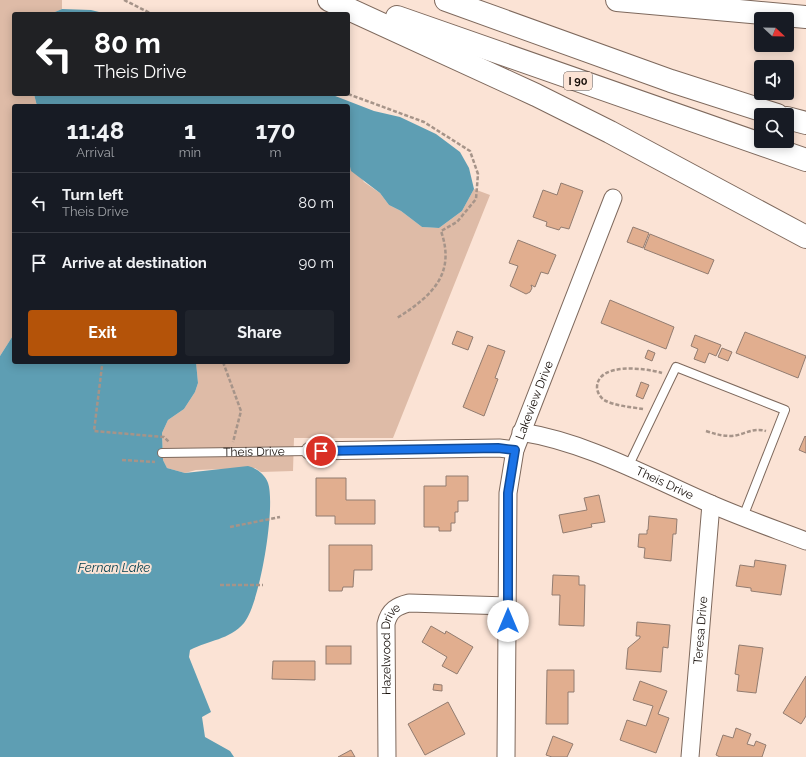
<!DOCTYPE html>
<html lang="en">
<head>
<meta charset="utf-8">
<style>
	body { margin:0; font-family:Raleway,sans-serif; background:#20242c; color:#f1f3f6; height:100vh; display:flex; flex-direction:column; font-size:15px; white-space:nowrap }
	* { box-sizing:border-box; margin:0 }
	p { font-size:13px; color:#9ea1a6 }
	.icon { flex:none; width:22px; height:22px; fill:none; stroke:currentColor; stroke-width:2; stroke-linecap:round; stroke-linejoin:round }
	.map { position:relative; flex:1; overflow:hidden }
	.drawer { position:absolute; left:12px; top:104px; width:338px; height:260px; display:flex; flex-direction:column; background:#171b24; border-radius:4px; box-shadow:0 2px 10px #0003 }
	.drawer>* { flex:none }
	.guide { position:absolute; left:12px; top:12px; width:338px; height:84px; border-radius:4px; box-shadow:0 2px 10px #0003; background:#202124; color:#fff; overflow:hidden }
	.needle { width:26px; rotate:112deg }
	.buttons { position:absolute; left:754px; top:12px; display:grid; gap:8px }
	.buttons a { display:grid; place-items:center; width:40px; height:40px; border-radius:4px; background:#171b24; box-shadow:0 2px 10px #0003; font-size:20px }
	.pin { position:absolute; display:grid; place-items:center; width:34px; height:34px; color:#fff; margin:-17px; border:2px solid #fff; border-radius:50%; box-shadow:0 1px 4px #0007 }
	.me { position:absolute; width:44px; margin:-22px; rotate:0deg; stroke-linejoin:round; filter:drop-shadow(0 0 3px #0008) }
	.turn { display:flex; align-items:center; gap:14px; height:84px; padding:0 16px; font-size:18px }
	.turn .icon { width:52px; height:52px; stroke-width:2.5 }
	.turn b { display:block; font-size:28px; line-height:34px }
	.eta { display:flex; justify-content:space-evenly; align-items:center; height:68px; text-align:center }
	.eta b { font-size:24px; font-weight:700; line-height:28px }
	.action { display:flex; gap:8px; margin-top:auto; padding:8px 16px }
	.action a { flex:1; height:46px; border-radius:4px; background:#b45309; color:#fff; font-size:16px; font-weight:700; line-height:46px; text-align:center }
	.action a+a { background:#20242c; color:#f1f3f6 }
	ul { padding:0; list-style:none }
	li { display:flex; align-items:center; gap:12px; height:60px; padding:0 16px; border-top:1px solid #363941 }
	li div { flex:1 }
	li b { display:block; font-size:15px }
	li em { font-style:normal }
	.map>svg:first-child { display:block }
	.green { fill:#debba7 }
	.water { fill:#5e9eb3 }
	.building { fill:#e1ae8f; stroke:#927c70 }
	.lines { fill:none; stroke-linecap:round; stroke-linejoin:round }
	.service-casing { stroke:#7e695d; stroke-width:10 }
	.minor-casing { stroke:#7e695d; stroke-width:19 }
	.motorway-casing { stroke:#7e695d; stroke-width:24 }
	.path { stroke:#a69489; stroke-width:2.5; stroke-dasharray:4 2; stroke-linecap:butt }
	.service { stroke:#fff; stroke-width:8 }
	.minor { stroke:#fff; stroke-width:17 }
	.motorway { stroke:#fff; stroke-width:22 }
	.route-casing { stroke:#114b97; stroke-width:10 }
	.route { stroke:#1a73e8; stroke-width:7 }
	.labels { text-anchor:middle; stroke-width:4; stroke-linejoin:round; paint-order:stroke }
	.shield { fill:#fbe3d5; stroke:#5a4d46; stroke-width:1 }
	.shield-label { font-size:11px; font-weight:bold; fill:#150d08 }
	.street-label { font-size:12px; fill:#150d08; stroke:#fbe3d5 }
	.water-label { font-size:13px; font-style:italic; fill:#003c4b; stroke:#fbe3d5 }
</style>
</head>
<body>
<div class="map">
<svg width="806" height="757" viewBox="0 0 806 757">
	<rect width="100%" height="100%" fill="#fbe3d5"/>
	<g class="green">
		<path d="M0,0H62V9L50,14H14V94H34L37,106H14V334L0,356Z"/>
		<path d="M348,158L364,182L380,193L389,205L401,211L422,227L439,228L462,211L474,189L490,195L393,438H294L293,471L261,472L255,468L196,470L185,473L167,468L163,460L162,433L168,420L184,409L195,392L198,383L196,362H348Z"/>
	</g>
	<g class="water">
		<path d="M62,9L91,10L107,14H50Z"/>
		<path d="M34,94H330L374,111L400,117L436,134L460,152L469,168L474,189L462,211L439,228L422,227L401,211L389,205L380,193L351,171L348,158V106H37Z"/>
		<path d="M14,334V362H196L198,383L195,392L184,409L168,420L162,433L163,460L167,468L185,473L248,466C256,468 265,474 268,483C276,506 260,604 244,623C229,640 209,640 190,650L189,657L211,712L202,717L205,737L230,751L234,757H0V356Z"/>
	</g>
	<g class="building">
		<path d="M561,183L583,191L569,229L561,227L559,230L546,226L547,222L533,217L543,190L557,195Z"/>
		<path d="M633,227L649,233L643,248L627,242Z"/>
		<path d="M650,234L714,260L708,274L644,249Z"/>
		<path d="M518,240L556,255L548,274L541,272L535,287L531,285L532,288L530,292L526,294L510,286L518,266L509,263Z"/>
		<path d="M610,300L674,327L666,349L601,323Z"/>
		<path d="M457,331L473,337L468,350L452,344Z"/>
		<path d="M745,332L806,356L798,378L736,353Z"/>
		<path d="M695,335L721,345L716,356L709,353L705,363L694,359L698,349L691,346Z"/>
		<path d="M488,345L505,351L495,378L498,379L484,416L463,407Z"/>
		<path d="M722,348L732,352L728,361L718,357Z"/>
		<path d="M648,350L655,353L652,361L645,358Z"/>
		<path d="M641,382L649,385L643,399L636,396Z"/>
		<path d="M805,436L806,437V453L799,450Z"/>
		<path d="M446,476H468V501H458V512H455V523H451V531H439V527H424V486H446Z"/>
		<path d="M316,478H346V500H375V524H335V516H316Z"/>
		<path d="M599,495L605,522L591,524L592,527L563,533L559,515L587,510L584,498Z"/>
		<path d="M649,516L677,519L676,534H673L671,561L644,558L645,548L638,547L639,534H647V530H648Z"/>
		<path d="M329,545H372V570H354L353,587H343L342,591H329Z"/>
		<path d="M755,560L786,565L781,595L751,591V588L736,586L740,565L754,567Z"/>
		<path d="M553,575L579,576V585H585L584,626L559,625L560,595H552Z"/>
		<path d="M637,622L670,625L668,648L663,647L661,672L626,669L628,648L640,638V636H636Z"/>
		<path d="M431,626L445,634L446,631L473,647L457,674L442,666L447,657L422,642Z"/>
		<path d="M739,645L763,648L756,693L737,691L739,675L735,674Z"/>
		<rect x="326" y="646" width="25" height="18"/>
		<path d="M273,661H315V680L272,679Z"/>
		<path d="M547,670H574V692H568V724H546Z"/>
		<path d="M806,676V716L801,724L783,713Z"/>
		<path d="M640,681L667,691L658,714L669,718L656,753L620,740L627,720L646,726L653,706L633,700Z"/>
		<path d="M434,684L442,685V691L433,690Z"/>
		<path d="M448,702L465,734L425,755L408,724Z"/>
		<path d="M736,728L751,734L747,744L754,746L756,741L766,745L762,757H720L716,755L723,735L733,738Z"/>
		<path d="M553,736L573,744L567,757H552L546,755Z"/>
		<path d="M351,750L355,757H338Z"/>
	</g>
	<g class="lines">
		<g class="service-casing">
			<g id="service">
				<path id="s1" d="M162,453L310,451"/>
				<path d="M628,467L676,367L785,410L743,517"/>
			</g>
		</g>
		<g class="minor-casing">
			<g id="minor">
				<path id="s2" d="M521,432C585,442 645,475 704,501C737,516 772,528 806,541"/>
				<path d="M310,451L499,448L515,450"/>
				<path id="s3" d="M387,757L386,624C389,610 397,606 409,603L508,606"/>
				<path id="s4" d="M506,757L508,493L515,450L613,198"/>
				<path id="s5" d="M690,757L711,504"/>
			</g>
		</g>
		<g class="motorway-casing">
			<g id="motorway">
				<path d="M329,0L536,95L610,132L806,237"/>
				<path d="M446,0L671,81L777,115"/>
				<path d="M617,0L806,17"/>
				<path d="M397,17L806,160"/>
				<path d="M787,118L806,123"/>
			</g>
		</g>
		<g class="path">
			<path d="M124,0L152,14"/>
			<path d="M348,94L424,122L470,151L478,174L476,199L457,222L441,231C456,274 432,296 397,318"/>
			<path d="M223,362L241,411L233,442"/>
			<path d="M102,366L94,431L164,437L169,442"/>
			<path d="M643,409C631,407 615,406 604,400C600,397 597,392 597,387C598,362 646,368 662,373"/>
			<path d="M706,431C715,434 722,436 732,436C744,435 753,427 766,431"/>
			<path d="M122,460L155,462"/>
			<path d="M230,527L280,517"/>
			<path d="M220,585H263"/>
		</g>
		<use href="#service" class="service"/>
		<use href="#minor" class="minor"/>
		<use href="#motorway" class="motorway"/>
	</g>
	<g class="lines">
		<g class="route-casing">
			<path id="route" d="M321,451L498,448L515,450L508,493V621"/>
		</g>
		<use href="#route" class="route"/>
	</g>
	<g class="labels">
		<rect class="shield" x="564" y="72" width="28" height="18" rx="3"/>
		<g class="shield-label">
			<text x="578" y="85">I 90</text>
		</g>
		<g class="street-label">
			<text dy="4" stroke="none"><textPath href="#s4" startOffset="361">Lakeview Drive</textPath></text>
			<text dy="4" stroke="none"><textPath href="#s1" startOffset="92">Theis Drive</textPath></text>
			<text dy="4" stroke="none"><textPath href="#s2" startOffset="153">Theis Drive</textPath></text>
			<text dy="4" stroke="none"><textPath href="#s5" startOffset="127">Teresa Drive</textPath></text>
			<text dy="4" stroke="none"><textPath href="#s3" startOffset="109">Hazelwood Drive</textPath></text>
		</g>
		<g class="water-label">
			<text x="114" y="572">Fernan Lake</text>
		</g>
	</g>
</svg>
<div class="buttons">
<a><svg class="needle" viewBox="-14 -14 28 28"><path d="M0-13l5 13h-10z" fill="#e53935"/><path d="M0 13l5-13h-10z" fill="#9ea1a6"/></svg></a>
<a><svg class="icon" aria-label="sound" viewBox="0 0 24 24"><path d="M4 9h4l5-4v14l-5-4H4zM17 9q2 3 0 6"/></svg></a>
<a><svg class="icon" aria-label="search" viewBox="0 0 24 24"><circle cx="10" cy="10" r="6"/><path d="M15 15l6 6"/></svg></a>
</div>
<div class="pin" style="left:321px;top:451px;background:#d93025"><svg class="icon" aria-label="arrive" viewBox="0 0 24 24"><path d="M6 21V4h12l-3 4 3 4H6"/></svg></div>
<svg class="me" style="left:508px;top:621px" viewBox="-20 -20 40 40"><circle r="19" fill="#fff"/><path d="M0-13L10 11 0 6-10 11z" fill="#1a73e8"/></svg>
<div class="guide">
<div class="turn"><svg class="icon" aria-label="left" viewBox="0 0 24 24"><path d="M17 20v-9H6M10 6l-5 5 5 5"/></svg><div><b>80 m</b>Theis Drive</div></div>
</div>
<section class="drawer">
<div class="eta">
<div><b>11:48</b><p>Arrival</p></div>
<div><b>1</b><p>min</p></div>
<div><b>170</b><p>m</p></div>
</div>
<ul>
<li><svg class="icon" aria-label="left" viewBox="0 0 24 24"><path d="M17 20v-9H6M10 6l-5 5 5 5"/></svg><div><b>Turn left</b><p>Theis Drive</p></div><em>80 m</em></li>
<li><svg class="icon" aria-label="arrive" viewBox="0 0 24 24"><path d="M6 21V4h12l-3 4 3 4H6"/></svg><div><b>Arrive at destination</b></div><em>90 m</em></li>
</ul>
<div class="action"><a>Exit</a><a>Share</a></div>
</section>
</div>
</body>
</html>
